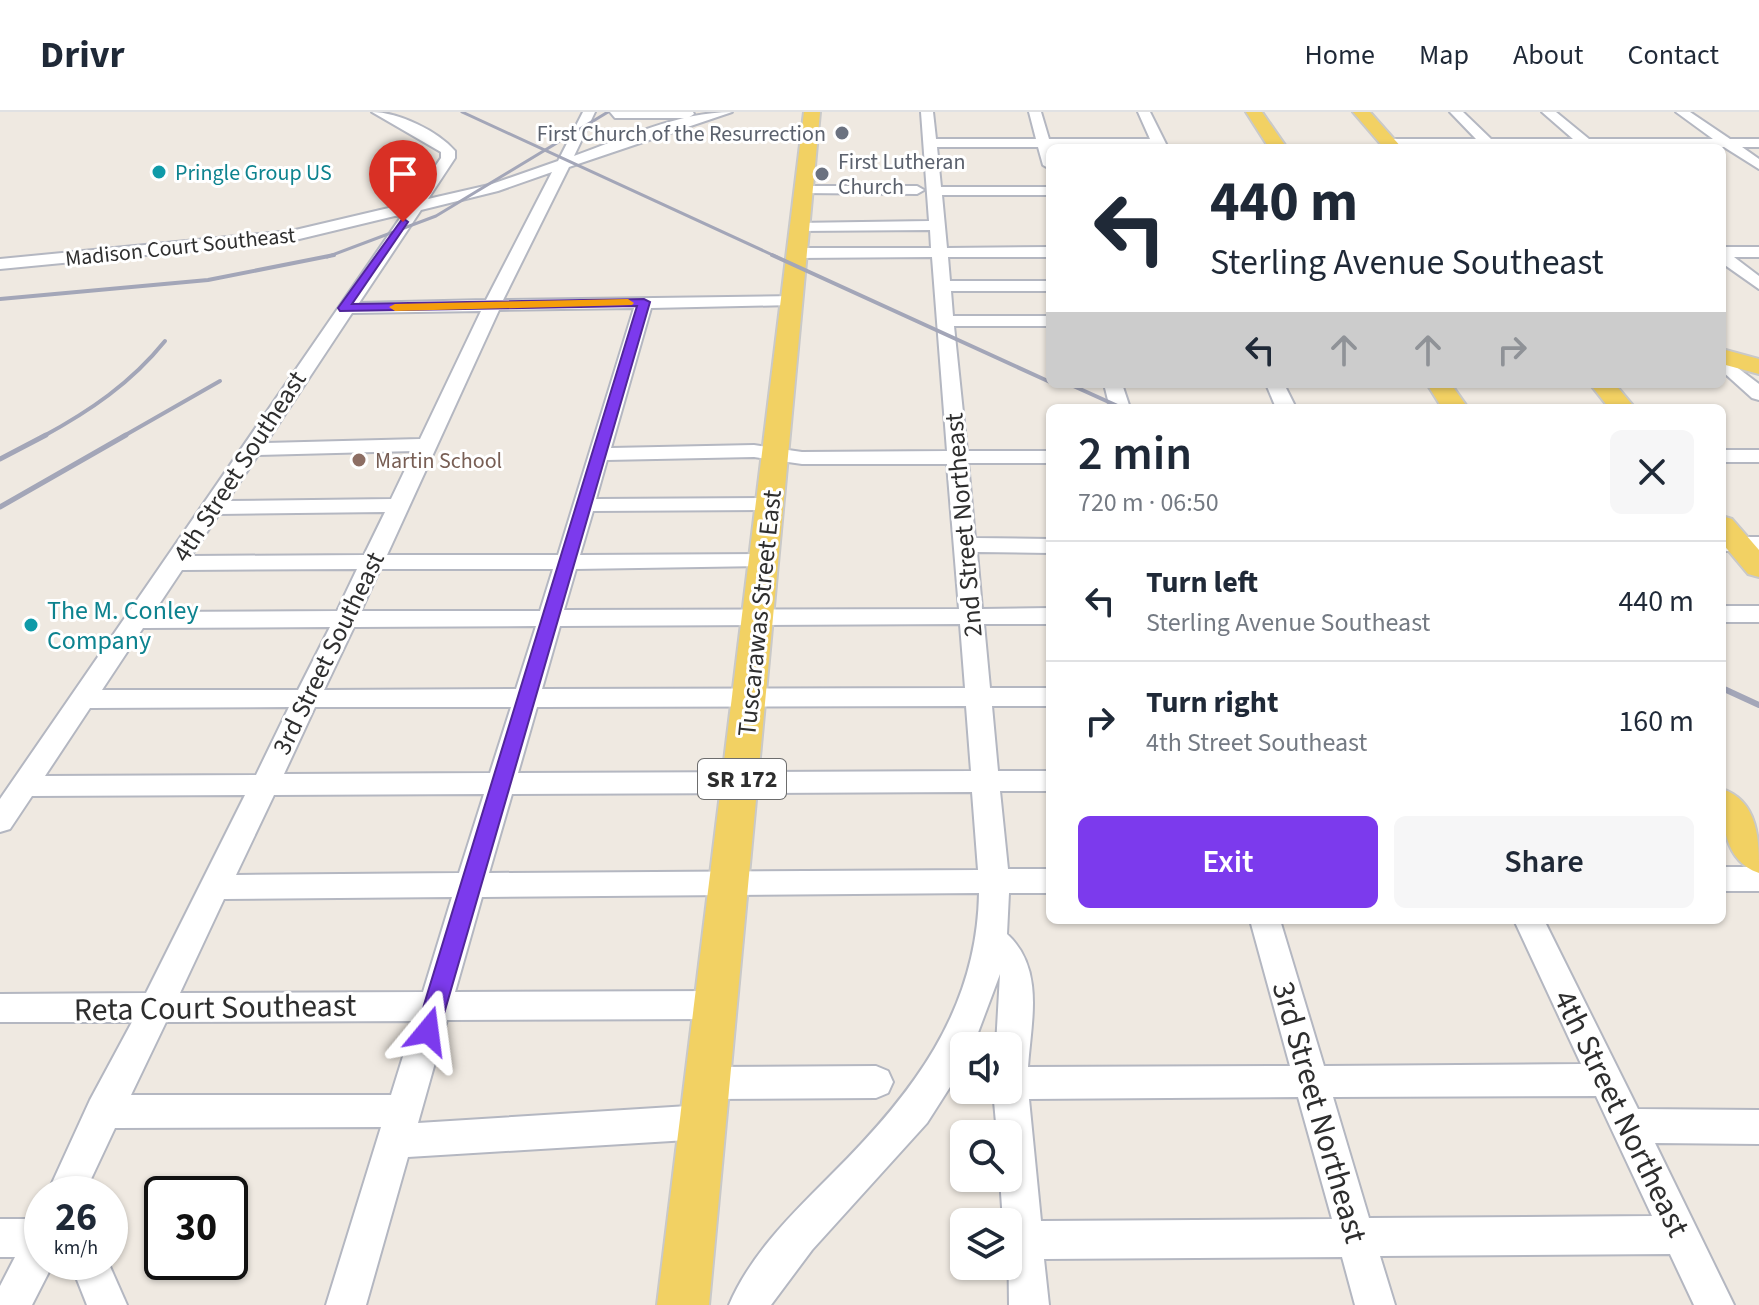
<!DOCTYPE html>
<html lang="en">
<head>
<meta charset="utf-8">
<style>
	body { margin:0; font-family:"Source Sans 3",sans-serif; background:#f6f6f7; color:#1f2937; height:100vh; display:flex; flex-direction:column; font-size:30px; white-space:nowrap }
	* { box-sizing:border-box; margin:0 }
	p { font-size:26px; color:#747a83 }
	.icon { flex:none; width:44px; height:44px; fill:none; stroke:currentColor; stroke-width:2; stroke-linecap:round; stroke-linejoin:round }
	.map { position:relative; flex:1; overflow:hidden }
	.sheet { position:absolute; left:1046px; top:292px; width:680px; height:520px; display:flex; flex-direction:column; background:#fff; border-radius:12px; box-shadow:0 2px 6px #0004 }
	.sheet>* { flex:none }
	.top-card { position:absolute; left:1046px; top:32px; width:680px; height:244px; border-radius:12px; box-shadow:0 2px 6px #0004; background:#fff; color:#1f2937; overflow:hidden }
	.fabs { position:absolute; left:950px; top:920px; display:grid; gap:16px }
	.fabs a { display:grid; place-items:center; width:72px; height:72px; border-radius:12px; background:#fff; box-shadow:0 2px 6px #0004; font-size:40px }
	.speed { position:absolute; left:24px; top:1064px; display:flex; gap:16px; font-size:40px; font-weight:700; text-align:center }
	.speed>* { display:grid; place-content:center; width:104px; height:104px; border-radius:50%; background:#fff; box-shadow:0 2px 6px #0004; line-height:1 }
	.speed small { font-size:20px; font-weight:400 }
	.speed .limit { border:4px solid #111; border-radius:12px; background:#fff; color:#111 }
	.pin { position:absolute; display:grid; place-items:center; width:68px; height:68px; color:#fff; margin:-82px -34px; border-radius:50% 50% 50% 0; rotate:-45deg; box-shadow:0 0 8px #0007 }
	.pin .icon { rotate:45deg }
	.me { position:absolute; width:88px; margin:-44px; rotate:16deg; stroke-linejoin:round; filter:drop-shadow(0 0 6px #0008) }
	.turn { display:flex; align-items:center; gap:28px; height:168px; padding:0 32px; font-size:36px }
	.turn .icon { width:104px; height:104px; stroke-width:2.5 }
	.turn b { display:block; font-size:56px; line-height:68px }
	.lanes { display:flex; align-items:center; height:76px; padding:0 32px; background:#0003; justify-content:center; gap:40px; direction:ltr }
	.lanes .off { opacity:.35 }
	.round { display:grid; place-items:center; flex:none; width:84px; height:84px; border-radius:12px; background:#f6f6f7 }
	.head { display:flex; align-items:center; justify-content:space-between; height:136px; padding:0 32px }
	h1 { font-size:48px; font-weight:600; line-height:60px }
	.button { display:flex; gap:16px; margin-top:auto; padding:16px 32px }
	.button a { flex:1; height:92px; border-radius:12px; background:#7c3aed; color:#fff; font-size:32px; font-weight:600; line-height:92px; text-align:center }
	.button a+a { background:#f6f6f7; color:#1f2937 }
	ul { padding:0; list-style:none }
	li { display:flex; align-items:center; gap:24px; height:120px; padding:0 32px; border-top:2px solid #e0e1e3 }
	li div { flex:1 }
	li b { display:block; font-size:30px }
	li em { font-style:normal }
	header { display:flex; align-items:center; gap:48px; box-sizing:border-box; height:112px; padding:0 40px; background:#fff; border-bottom:2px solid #e0e1e3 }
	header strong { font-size:38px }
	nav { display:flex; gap:44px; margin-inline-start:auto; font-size:28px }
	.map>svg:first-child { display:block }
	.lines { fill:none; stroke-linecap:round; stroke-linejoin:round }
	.minor-casing { stroke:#b4b7c1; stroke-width:4 }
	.major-casing { stroke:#c9c9c9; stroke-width:4 }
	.minor { fill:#fff; fill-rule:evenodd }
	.major { fill:#f2d163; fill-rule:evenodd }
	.rail-far3 { stroke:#a3a6b8; stroke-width:3 }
	.rail-far2 { stroke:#a3a6b8; stroke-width:4 }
	.rail-far1 { stroke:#a3a6b8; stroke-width:5 }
	.rail { stroke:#a3a6b8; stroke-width:6 }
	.route { fill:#7c3aed; stroke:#51269a; stroke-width:2 }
	.slow { fill:#f59e0b }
	.worship-dot { fill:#6b7280; stroke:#fff; stroke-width:3 }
	.culture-dot { fill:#0f9aa8; stroke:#fff; stroke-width:3 }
	.education-dot { fill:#8d6e63; stroke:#fff; stroke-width:3 }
	.labels { text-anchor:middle; stroke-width:6; stroke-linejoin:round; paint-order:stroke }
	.far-worship-label { font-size:22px; fill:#5b616d; stroke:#fff; text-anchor:end }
	.far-culture-label { font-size:22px; fill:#0d838f; stroke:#fff; text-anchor:start }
	.far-street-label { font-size:22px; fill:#2e2e2e; stroke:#fff }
	.far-education-label { font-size:22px; fill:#785e54; stroke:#fff; text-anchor:start }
	.shield { fill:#fff; stroke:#6d6d6d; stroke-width:2 }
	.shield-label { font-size:24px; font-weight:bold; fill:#2e2e2e }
	.street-label { font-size:26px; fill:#2e2e2e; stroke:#fff }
	.culture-label { font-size:26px; fill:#0d838f; stroke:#fff; text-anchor:start }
	.near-street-label { font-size:32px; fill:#2e2e2e; stroke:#fff }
</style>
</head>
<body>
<header>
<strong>Drivr</strong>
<nav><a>Home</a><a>Map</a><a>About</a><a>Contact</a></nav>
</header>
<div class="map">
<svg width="1759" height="1193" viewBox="0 0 1759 1193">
	<rect width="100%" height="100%" fill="#efe9e1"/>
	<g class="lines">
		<g class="minor-casing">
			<g id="minor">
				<path d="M372,0C398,0 438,19 455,39V46L428,87L489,73L558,49L583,0H595L574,44C624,26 679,0 732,0L569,55L503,188L798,184V192L792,193L651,196L611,336L754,333L802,340L947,339L932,145L797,146L789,141L797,136H931L930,118L800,119L795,117V111L929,109L921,0H933L936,27H1036L1029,0H1041L1049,27H1150L1138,0H1150L1168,36L1052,35L1050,57L1043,53L1038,35H937L941,75H1050V83H942L947,136L1050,135V145H948L950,169H1050V179H951L953,204H1050V214H954L967,339H1050V351H968L975,426L1050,427V441L977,440L982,497L1050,496V512H984L990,576H1050V594H992L998,659H1050V679H1000L1008,757H1050V781H1009L1007,822C1045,857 1031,909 1028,955L1290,954L1250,808H1280L1324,954L1581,952L1514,808H1544L1638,997L1759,998V1032L1655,1031L1734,1193H1694L1670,1142L1380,1144L1395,1193H1355L1342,1145L1044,1147L1049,1193H1009L1008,1110H1003L1000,1066H1008V1022H997L993,978H1008V934H996L1000,862L973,934H964V953L927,1011L812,1138L771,1193H729C750,1143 792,1102 830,1064C911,984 977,900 979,781L482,785L455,880L717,879L729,883L733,893L729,903L717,907L447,908L418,1011L704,993L716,998L722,1010L716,1022L704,1027L408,1045L366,1193H326L381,1015L115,1016L84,1082H47L90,988L132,910H0V882L146,881L245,683L32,684L10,717L0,720V687L403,102L291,129L0,157V147L291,119L410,91L441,46V40ZM552,60L486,188L359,191L421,98L498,79ZM634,196L558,443H387L499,198ZM481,199L420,327L266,331L352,201ZM414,339L391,387L227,389L258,343ZM754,345L802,352H947L959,497L564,498L576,457L772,454L775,449L764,442L580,443L593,399L770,398L781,392L770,386L596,387L607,348ZM385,400L364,443L191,444L219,402ZM357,457L337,499L154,500L182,458ZM380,457H553L540,499H361ZM960,512L965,576L542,577L560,514ZM536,514L516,577L324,578L354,515ZM330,515L298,578H102L143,516ZM966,594L971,659L518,661L537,595ZM289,595L256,663L45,664L90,596ZM315,595H511L490,661L284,662ZM972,680L978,758L489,761L512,682ZM484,682L459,761L236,763L274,683ZM452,785L423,880L180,881L224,787ZM414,909L391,983H131L166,910ZM1596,984L1652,1104L1369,1106L1333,985ZM1298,985L1332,1107L1041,1109L1029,987Z"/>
				<path d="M610,0H693L694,2L688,6H615Z"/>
				<path d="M1450,0H1463L1491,27H1573L1542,0H1556L1589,27H1713L1676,0H1690L1730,27H1759V35H1742L1759,47V57L1724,35H1388L1381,31L1388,27H1476Z"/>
				<path d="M804,74H917L924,78L917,82L799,81V75Z"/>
				<path d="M1722,135H1759V145H1734L1759,164V177L1722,151Z"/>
				<path d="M1722,244L1759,272V288L1752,286L1722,259Z"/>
				<path d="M1104,272H1122L1130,296H1110Z"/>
				<path d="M1266,272H1284L1296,296H1276Z"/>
				<rect x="1722" y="338" width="37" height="12"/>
				<rect x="1722" y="425" width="37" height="14"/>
				<rect x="1722" y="494" width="37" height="16"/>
				<rect x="1722" y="755" width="37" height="24"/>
				<path d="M876,954L888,959L893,970L888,981L876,986L709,987L697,982L692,971L697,960L709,955Z"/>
				<path d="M0,1107H42V1150H54L32,1193H0V1174L15,1145H0Z"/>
				<path d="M70,1150H108L127,1193H87Z"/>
			</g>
		</g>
		<g class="major-casing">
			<g id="major">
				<path d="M804,0H820L709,1193H657Z"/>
				<path d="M1246,0H1262L1287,36H1269Z"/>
				<path d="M1353,0H1370L1402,36H1384Z"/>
				<path d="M1722,237L1759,247V262L1722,252Z"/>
				<path d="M1427,272H1451L1468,296H1442Z"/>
				<path d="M1590,272H1615L1635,296H1609Z"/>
				<path d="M1722,404L1732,407L1759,438V465L1748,462L1722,431Z"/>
				<path d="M1722,677C1759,689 1759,729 1759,761C1723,749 1722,709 1722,677Z"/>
			</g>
		</g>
		<use href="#minor" class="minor"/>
		<use href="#major" class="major"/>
		<g class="rail-far3">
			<path d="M462,0L777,145"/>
			<path d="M327,145L436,104L608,0"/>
		</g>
		<g class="rail-far2">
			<path d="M772,143L1050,270"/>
			<path d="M0,187L208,168L334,143"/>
			<path d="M1069,272L1122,296"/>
			<path d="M42,325C90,299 131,271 165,229"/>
			<path d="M122,325L220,269"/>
		</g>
		<g class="rail-far1">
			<path d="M0,347L46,323"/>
			<path d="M0,395L126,323"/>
		</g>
		<path class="rail" d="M1722,576L1759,593"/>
	</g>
	<path class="route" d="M403,106L408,110L352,192L644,187L650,190L439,919L436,926L428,929L420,926L416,919L637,194L340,199L338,196Z"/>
	<path class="slow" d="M628,187L634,191L632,193L395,199L389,195L395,192Z"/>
	<g class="worship-dot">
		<circle cx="842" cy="21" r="8"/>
		<circle cx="822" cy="62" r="8"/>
	</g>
	<g class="culture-dot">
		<circle cx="159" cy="60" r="8"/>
		<circle cx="31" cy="513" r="8"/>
	</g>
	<circle class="education-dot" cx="359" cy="348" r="8"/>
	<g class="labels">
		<g class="far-worship-label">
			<text x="826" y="29">First Church of the Resurrection</text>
			<text x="838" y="57" text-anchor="start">First Lutheran<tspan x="838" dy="25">Church</tspan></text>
		</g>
		<g class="far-culture-label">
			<text x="175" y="68">Pringle Group US</text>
		</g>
		<g class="far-street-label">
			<text transform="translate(180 134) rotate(-6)" y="8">Madison Court Southeast</text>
		</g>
		<g class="far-education-label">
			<text x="375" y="356">Martin School</text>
		</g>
		<rect class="shield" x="698" y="647" width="88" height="40" rx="6"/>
		<g class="shield-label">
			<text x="742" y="675">SR 172</text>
		</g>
		<g class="street-label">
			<text transform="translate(239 354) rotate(-57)" y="9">4th Street Southeast</text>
			<text transform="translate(963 413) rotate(-95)" y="9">2nd Street Northeast</text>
			<text transform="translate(759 501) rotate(-84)" y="9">Tuscarawas Street East</text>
			<text transform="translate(328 541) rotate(-64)" y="9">3rd Street Southeast</text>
		</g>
		<g class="culture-label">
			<text x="47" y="507">The M. Conley<tspan x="47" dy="30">Company</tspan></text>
		</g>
		<g class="near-street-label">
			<text transform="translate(215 895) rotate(-1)" y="11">Reta Court Southeast</text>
			<text transform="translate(1320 1000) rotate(74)" y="11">3rd Street Northeast</text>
			<text transform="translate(1622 1001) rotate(64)" y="11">4th Street Northeast</text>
		</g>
	</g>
</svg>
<div class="fabs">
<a><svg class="icon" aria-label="sound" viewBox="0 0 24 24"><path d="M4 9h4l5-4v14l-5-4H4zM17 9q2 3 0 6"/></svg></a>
<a><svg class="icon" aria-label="search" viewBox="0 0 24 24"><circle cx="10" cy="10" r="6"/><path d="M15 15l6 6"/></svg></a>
<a><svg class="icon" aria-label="layers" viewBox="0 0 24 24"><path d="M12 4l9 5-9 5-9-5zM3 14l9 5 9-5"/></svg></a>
</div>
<div class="speed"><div>26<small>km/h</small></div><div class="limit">30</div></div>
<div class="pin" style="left:403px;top:110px;background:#d93025"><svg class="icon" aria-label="arrive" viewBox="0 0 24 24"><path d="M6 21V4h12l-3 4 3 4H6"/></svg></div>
<svg class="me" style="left:428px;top:919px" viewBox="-20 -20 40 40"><path d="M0-17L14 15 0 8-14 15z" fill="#7c3aed" stroke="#fff" stroke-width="4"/></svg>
<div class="top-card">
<div class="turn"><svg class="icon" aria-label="left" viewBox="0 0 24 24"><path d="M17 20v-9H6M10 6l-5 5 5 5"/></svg><div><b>440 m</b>Sterling Avenue Southeast</div></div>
<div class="lanes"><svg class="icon" aria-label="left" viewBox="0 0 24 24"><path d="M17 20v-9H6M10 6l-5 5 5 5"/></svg><svg class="icon off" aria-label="ahead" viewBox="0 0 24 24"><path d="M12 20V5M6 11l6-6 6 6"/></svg><svg class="icon off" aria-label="ahead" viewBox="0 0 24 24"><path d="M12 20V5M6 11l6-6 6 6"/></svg><svg class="icon off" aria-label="right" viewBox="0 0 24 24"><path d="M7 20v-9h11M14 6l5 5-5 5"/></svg></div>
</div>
<section class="sheet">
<div class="head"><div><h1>2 min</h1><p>720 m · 06:50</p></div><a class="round"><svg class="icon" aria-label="close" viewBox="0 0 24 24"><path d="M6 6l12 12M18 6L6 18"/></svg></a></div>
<ul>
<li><svg class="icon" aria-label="left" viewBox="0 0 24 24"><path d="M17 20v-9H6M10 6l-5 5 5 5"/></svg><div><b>Turn left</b><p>Sterling Avenue Southeast</p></div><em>440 m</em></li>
<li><svg class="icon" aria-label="right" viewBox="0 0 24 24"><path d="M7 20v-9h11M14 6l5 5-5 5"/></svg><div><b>Turn right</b><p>4th Street Southeast</p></div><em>160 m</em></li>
</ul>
<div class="button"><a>Exit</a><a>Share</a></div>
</section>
</div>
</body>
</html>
